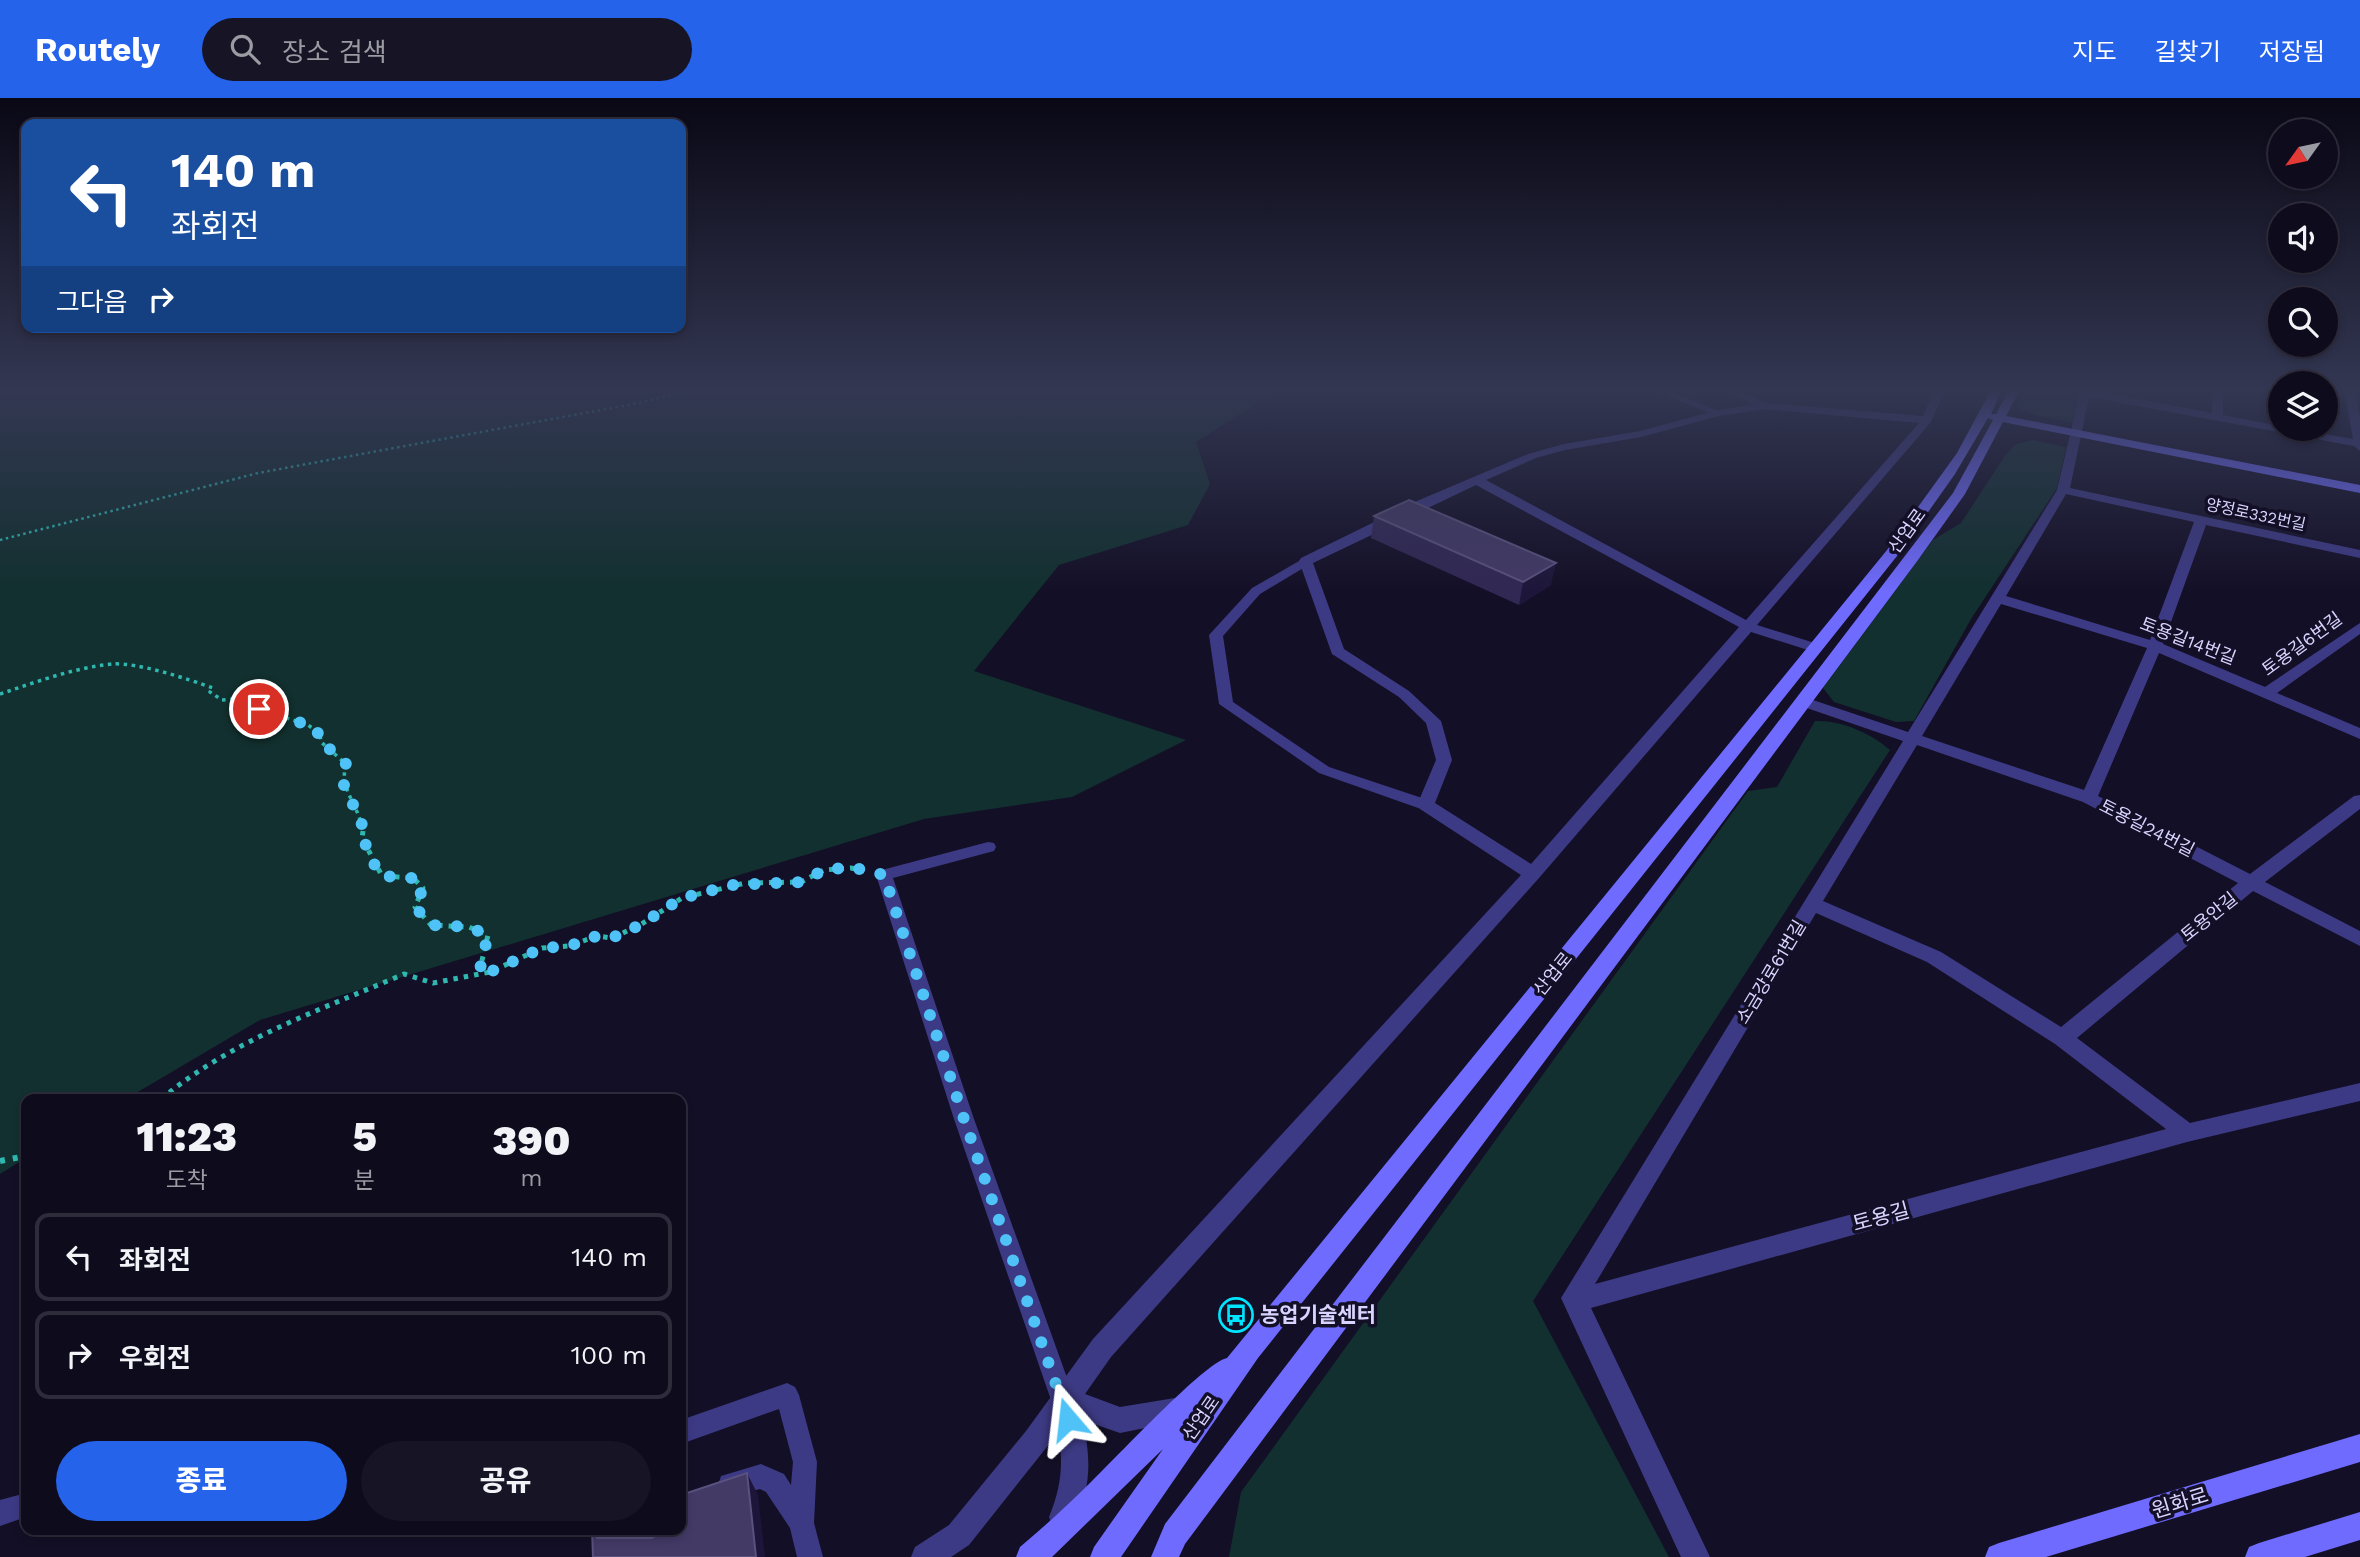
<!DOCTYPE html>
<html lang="ko">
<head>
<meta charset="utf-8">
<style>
	body { margin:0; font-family:"Work Sans","Noto Sans KR",sans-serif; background:#171425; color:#f1f3f6; height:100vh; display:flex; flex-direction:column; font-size:26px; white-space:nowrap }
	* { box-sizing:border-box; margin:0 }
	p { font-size:23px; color:#9b9ba3 }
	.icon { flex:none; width:38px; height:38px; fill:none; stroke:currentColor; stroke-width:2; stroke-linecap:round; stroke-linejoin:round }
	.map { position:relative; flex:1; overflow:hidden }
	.drawer { position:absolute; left:21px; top:996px; width:665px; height:441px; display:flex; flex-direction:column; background:#0e0b1c; border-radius:14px; box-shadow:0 4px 10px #0003,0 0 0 2px #2e2b3b }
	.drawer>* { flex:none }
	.guide { position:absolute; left:21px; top:21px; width:665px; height:214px; border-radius:14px; box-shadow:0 4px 10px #0003,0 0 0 2px #2e2b3b; background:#1a4fa0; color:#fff; overflow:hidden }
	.needle { width:46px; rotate:237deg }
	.tools { position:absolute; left:2268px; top:21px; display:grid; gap:14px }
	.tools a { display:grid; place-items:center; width:70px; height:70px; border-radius:50%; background:#0e0b1c; box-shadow:0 4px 10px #0003,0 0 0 2px #2e2b3b; font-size:35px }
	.pin { position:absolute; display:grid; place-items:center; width:60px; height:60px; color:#fff; margin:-30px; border:4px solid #fff; border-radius:50%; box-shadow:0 2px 7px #0007 }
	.me { position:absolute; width:77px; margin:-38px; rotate:343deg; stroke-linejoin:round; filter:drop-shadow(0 0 5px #0008) }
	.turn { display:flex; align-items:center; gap:24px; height:147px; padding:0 35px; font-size:32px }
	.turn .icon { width:91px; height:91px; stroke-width:2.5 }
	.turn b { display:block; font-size:49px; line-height:60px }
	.then { display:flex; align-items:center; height:66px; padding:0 35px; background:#0003; gap:14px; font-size:26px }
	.eta { display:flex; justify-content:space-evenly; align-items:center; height:119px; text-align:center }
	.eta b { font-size:42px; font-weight:800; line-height:49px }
	.cta { display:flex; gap:14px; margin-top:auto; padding:14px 35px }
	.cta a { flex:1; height:80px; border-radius:42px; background:#2563eb; color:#fff; font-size:28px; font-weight:800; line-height:80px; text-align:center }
	.cta a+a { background:#171425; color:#f1f3f6 }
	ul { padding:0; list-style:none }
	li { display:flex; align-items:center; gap:21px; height:88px; margin:0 14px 10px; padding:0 21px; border:4px solid #2e2b3b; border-radius:14px }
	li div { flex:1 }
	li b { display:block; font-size:26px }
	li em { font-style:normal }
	header { display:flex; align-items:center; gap:42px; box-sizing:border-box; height:98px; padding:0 35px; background:#2563eb; color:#fff }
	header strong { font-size:33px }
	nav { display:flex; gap:38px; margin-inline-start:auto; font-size:24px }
	.search { width:490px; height:63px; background:#171425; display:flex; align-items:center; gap:18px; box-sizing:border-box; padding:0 24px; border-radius:38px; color:#9b9ba3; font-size:26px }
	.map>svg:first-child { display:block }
	.green { fill:#12302f }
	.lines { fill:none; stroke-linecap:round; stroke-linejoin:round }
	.path-far3 { stroke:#2fb8b0; stroke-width:2.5; stroke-dasharray:2.5 3.5; stroke-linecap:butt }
	.path-far2 { stroke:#2fb8b0; stroke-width:3.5; stroke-dasharray:3.5 4.5; stroke-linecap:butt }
	.path-far1 { stroke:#2fb8b0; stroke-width:5; stroke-dasharray:4.5 6; stroke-linecap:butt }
	.path { stroke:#2fb8b0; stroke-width:6; stroke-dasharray:5 8; stroke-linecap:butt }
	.lane { fill:#3d3a85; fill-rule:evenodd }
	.street { fill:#3d3a85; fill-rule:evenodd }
	.secondary { fill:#6f6bff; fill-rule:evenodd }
	.wall { fill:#312854 }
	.shaded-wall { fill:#1d163a }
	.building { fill:#433a66; stroke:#5a527e; stroke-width:2 }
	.route { stroke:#4fc3f7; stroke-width:12; stroke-dasharray:0 21.6 }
	.labels { text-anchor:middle; stroke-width:7; stroke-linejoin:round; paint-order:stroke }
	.far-street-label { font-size:16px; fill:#d9d4ff; stroke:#130f26 }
	.street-label { font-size:18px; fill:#d9d4ff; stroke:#130f26 }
	.near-street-label { font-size:21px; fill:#d9d4ff; stroke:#130f26 }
	.near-poi-label { font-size:21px; font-weight:bold; fill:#d9d4ff; stroke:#130f26; text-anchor:start }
</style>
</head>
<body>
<header>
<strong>Routely</strong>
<div class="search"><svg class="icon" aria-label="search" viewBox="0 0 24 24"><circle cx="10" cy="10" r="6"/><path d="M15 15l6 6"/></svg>장소 검색</div>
<nav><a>지도</a><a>길찾기</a><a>저장됨</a></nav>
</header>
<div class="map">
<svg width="2360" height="1459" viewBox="0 0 2360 1459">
	<rect width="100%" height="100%" fill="#130f26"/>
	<g class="green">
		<path d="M0,290H1280L1196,344L1210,386L1188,427L1059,467L974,573L1186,642L1072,699L924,721L260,922L126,1001H26V1060L0,1076Z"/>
		<path d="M2023,290H2081L2073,325L2036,317L2018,310Z"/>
		<path d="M2033,342L2066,349L2057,390L1971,521L1914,623L1896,624L1834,604L1823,590L1933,442L1961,425L2004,359L2016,346Z"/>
		<path d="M1815,623C1841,622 1871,635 1890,652L1533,1203L1669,1459H1229L1241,1394L1748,693L1777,689Z"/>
	</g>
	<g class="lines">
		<path class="path-far3" d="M0,442L258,375L639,305L697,290"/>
		<path class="path-far2" d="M0,596C36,584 73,570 112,566C137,564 188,581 213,590L210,594L222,602L236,601L240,611H259L308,627L320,636L321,644L346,666C338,693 362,709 362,735"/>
		<g class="path-far1">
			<path d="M363,733L362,740L382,778L413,780L423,790L415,809L431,827L469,829L488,837L479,875"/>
			<path d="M161,1001C234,941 318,913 404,876L433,885L490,874L542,850L569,848L597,838L612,840L640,827L682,800L745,785L801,784L824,772L851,770L864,773"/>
		</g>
		<path class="path" d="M0,1063L26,1058"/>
		<g class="lane">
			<path d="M1648,290H1663L1723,315L1714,317Z"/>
			<path d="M1721,290H1735L1770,308L1761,310Z"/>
			<path d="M1306,459L1312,463L1310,466L1260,496L1223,538L1233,604L1329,669L1431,703L1434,707L1431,711H1421L1319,675L1219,606L1209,537L1252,490Z"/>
			<path d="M988,744L994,745L996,749L994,753L893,780L974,1021L1075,1302L1071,1310L1063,1314L1055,1310L1051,1302L954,1021L876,777L878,773Z"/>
			<path d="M787,1285L795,1289L799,1297L817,1364L814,1425L823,1459H797L790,1430L766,1394L760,1391L730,1399L721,1396L718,1387L721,1378L761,1366L784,1376L791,1387L793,1364L779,1311L681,1346V1322Z"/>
			<path d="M26,1395V1419L0,1428V1402Z"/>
			<path d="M612,1432H663L666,1459H640L638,1440L639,1459H613Z"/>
		</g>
		<g class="street">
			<path d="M1935,290H1946L1931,324L1757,527L1821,547V553H1811L1751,534L1539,780L1111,1259L1085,1296L1120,1309L1181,1299L1190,1303L1194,1312L1190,1321L1120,1335L1082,1322C1092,1361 1091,1392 1073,1429L1063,1433L1053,1429L1049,1419C1061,1389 1064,1366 1058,1335L969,1447L951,1459H911L915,1449L949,1427L1026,1333L1093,1241L1521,777L1420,711L1417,707L1436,662L1426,625L1399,599L1332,556L1299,463L1301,460L1417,403L1528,356L1564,346L1640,333L1718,312L1765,305L1923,318ZM1765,311L1919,325L1746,522L1486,382L1536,360L1565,352L1641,339L1719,318ZM1476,387L1739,529L1531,766L1435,705L1452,662L1441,623L1409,593L1344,551L1313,465Z"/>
			<path d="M2081,290L2212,315L2213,290H2223V317L2280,328V331H2296L2353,341L2344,290H2354L2360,319V353L2354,348L2089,299L2070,390L2360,452V460L2206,427L2163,546L2265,589L2360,525V536L2277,595L2360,630V641L2159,555L2098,698L2250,776L2354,698L2360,697V711L2265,784L2360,833V848L2253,793L2077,940L2190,1025L2360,985V1003L2187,1044L1591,1210L1710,1459H1681L1561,1200L1903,643L1798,607L1796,604L1804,599L1810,601L1908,634L2057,392ZM2066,396L2194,424L2150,542L2006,498ZM2001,506L2147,550L2084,692L1922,638ZM1917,647L2083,704L2238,785L2061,929L1941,854L1823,803ZM1816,815L1927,864L2055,946L2166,1031L1595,1186Z"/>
		</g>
		<g class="secondary">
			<path d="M1992,290H2003L1991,316H1996L2010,290H2021L2006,318L2360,387V395L2003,324L1965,396L1918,462L1185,1446L1179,1459H1151L1165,1426L1953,395L1993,322L1988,320L1955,376L1897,458L1258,1260L1121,1459H1090L1094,1449L1163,1351L1052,1459H1016L1020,1449C1045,1428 1069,1406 1092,1383C1115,1361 1205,1264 1227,1260L1887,452L1957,355Z"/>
			<path d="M2360,1336V1364L2046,1459H1985L1989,1449L1999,1445Z"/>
			<path d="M2360,1414V1442L2305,1459H2245L2249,1449L2259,1445Z"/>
		</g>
	</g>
	<path class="wall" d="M1374,418L1551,487L1519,507L1371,440Z"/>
	<g class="shaded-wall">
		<path d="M1556,465L1551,487L1519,507L1523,484Z"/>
		<path d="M747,1375L758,1397L765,1459H756Z"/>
		<path d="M594,1432H596L608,1448L597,1440Z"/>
	</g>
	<g class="building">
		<path d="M1409,402L1556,465L1523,484L1374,418Z"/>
		<path d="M747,1375L756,1459H593L592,1432H594L597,1440H652L655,1438L654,1432H681V1397Z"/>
	</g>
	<linearGradient id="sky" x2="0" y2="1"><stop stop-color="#0a0815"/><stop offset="0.59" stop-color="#333752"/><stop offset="1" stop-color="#333752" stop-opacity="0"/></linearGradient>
	<rect width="2360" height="495" fill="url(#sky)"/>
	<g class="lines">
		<path class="route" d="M259,611L308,627L311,632L320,636L321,643L346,666C345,670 342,678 343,682C346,704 366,716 362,740C370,753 372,766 382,778L413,780L423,790L415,809L431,827L469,829L488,837L479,875L490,874L542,850L569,848L597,838L612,840L640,827L682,800L733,787L801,784L824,772L851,769L884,777L964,1021L1068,1321"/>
	</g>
	<defs>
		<g id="bus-ring" transform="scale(1.75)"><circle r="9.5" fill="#130f26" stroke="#00e5ff" stroke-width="1.5"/><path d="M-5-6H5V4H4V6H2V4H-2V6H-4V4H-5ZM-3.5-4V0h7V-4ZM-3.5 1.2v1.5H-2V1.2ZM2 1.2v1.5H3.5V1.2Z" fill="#00e5ff"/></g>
	</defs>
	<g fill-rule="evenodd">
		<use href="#bus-ring" x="1236" y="1217"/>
	</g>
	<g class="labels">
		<g class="far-street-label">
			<text transform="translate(2256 416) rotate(12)" y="6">양정로332번길</text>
		</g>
		<g class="street-label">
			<text transform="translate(1907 433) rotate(-54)" y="6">산업로</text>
			<text transform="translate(2188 543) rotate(21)" y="6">토용길14번길</text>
			<text transform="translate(2302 546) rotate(-36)" y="6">토용길6번길</text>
			<text transform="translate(2147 730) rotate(27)" y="6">토용길24번길</text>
			<text transform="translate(2209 819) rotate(-39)" y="6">토용안길</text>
			<text transform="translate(1771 874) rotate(-59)" y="6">소금강로61번길</text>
			<text transform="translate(1553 876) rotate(-51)" y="6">산업로</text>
			<text transform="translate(1201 1320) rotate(-55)" y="6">산업로</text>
		</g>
		<g class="near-street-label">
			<text transform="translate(1881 1119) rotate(-15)" y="7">토용길</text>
			<text transform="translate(2180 1405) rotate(-17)" y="7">원화로</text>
		</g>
		<g class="near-poi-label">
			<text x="1260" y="1224">농업기술센터</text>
		</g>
	</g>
</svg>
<div class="tools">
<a><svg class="needle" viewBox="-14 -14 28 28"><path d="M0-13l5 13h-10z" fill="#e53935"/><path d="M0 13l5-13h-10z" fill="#9b9ba3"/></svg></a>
<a><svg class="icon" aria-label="sound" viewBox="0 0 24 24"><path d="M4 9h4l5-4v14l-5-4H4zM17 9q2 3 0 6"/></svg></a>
<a><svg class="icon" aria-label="search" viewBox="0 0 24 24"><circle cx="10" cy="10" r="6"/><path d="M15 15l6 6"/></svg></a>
<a><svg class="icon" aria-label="layers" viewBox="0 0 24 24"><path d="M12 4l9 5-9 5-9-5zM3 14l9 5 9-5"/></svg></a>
</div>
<div class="pin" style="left:259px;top:611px;background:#d93025"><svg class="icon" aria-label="arrive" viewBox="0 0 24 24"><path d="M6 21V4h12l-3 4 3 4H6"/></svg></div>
<svg class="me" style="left:1068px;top:1321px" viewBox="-20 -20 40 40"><path d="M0-17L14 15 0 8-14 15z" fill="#4fc3f7" stroke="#fff" stroke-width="4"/></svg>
<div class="guide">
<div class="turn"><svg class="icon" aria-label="left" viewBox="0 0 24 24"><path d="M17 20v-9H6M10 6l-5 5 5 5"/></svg><div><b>140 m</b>좌회전</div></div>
<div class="then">그다음<svg class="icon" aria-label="right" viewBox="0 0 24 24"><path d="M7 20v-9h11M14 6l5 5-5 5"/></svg></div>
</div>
<section class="drawer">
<div class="eta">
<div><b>11:23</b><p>도착</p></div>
<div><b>5</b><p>분</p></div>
<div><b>390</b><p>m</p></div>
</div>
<ul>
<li><svg class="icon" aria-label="left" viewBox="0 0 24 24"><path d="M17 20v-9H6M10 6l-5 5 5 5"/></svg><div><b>좌회전</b></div><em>140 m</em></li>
<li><svg class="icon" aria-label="right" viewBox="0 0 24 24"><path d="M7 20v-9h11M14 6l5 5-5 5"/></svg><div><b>우회전</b></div><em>100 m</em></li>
</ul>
<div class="cta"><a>종료</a><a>공유</a></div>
</section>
</div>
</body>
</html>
